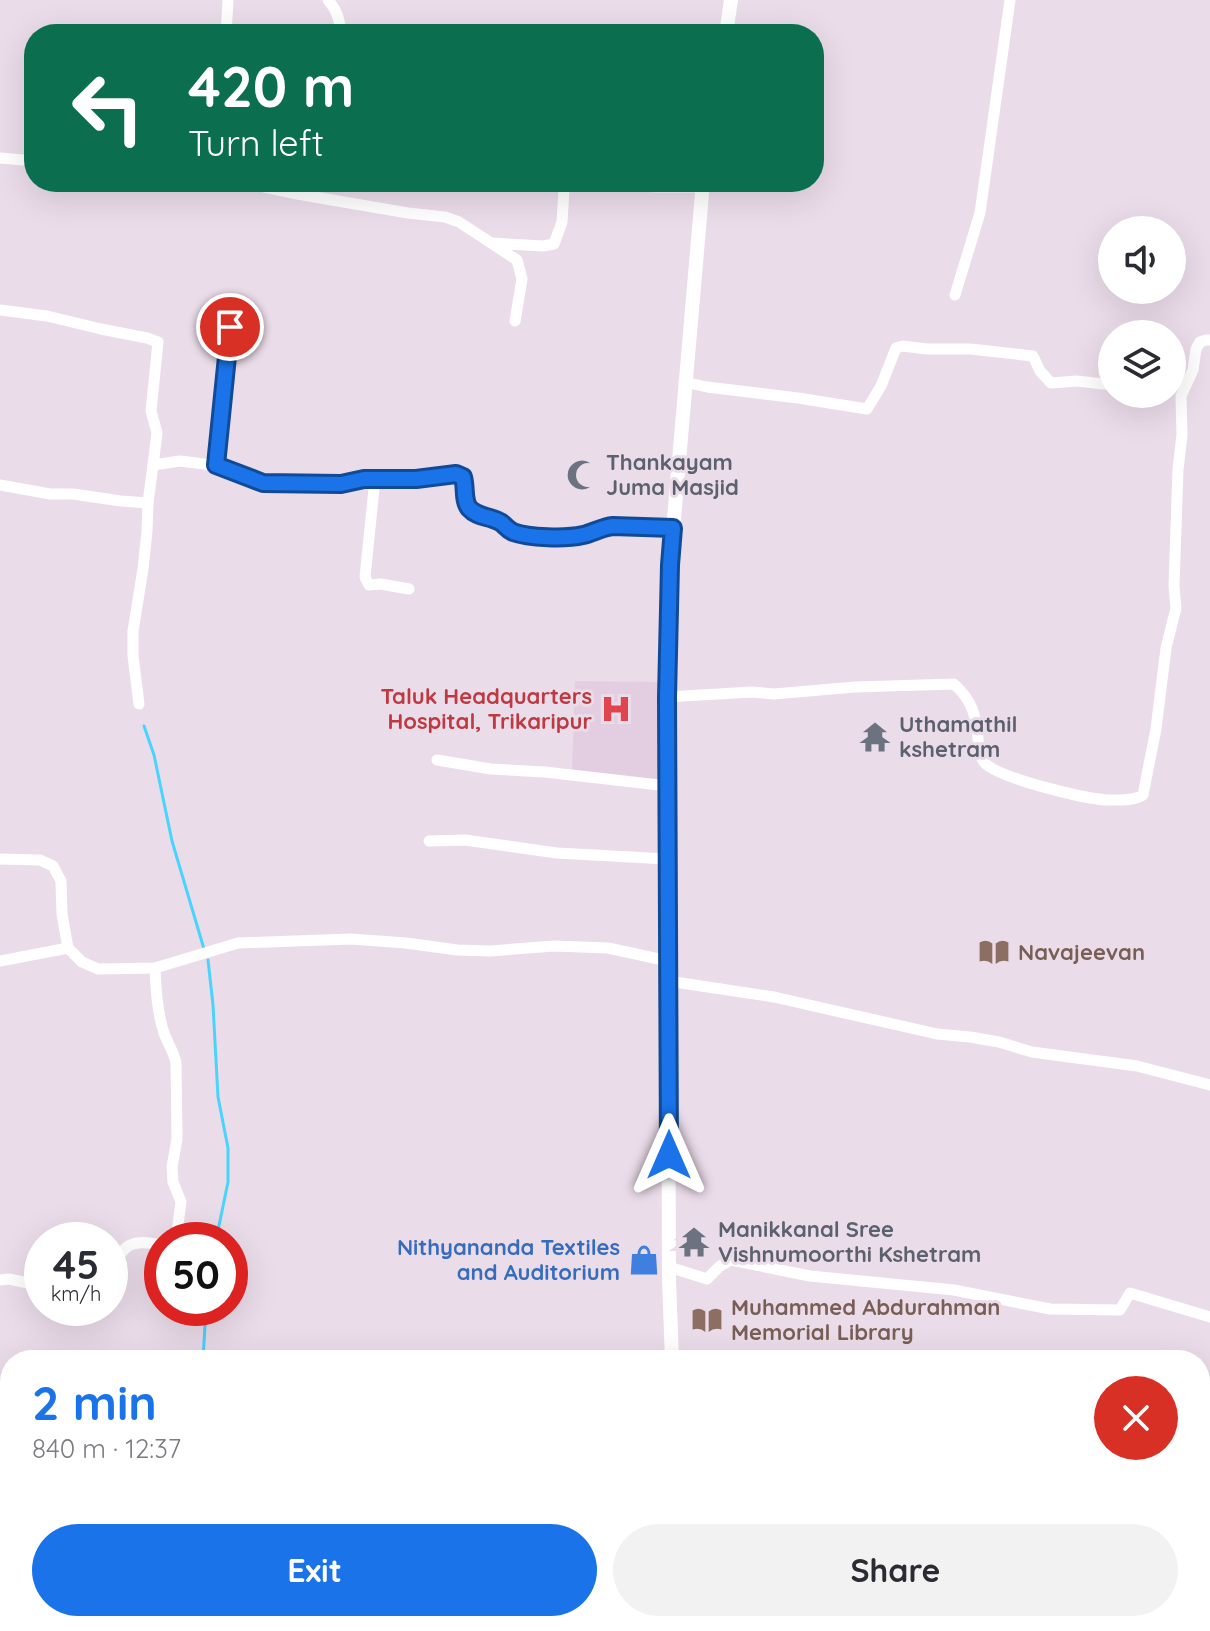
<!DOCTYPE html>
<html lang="en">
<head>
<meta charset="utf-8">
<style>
	body { margin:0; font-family:Quicksand,sans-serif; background:#f2f2f3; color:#2b2b33; height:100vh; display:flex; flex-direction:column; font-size:30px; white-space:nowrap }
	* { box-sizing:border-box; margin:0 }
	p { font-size:26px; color:#7c7c81 }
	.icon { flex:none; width:44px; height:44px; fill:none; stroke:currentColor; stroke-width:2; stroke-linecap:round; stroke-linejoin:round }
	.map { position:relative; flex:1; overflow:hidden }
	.panel { position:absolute; left:0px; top:1350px; width:1210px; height:282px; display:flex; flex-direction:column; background:#fff; border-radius:32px 32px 0 0; box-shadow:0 8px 32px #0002 }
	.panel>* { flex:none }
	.top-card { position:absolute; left:24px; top:24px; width:800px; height:168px; border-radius:32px; box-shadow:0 8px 32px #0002; background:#0b6e4f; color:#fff; overflow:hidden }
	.fabs { position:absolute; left:1098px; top:216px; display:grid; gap:16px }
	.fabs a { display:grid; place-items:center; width:88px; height:88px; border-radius:50%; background:#fff; box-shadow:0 8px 32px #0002; font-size:40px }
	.speed { position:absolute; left:24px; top:1222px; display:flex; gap:16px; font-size:40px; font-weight:700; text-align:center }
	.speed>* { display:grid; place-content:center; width:104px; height:104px; border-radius:50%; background:#fff; box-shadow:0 8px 32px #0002; line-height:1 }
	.speed small { font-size:20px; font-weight:400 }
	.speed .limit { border:12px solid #d22; background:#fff; color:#111 }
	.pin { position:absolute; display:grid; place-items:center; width:68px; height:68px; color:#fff; margin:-34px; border:4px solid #fff; border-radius:50%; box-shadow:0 2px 8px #0007 }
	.me { position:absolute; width:88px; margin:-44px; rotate:0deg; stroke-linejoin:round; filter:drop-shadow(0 0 6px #0008) }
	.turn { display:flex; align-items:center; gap:28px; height:168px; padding:0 32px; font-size:36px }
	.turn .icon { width:104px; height:104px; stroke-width:2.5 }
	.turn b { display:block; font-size:56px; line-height:68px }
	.round { display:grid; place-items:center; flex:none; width:84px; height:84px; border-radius:42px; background:#f2f2f3 }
	.head { display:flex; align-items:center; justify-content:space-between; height:136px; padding:0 32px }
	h1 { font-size:48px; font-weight:800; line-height:60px; color:#1a73e8 }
	.cta { display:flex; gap:16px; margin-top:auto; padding:16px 32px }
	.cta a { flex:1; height:92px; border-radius:48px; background:#1a73e8; color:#fff; font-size:32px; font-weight:800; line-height:92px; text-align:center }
	.cta a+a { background:#f2f2f3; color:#2b2b33 }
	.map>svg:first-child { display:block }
	.built { fill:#e3cee1 }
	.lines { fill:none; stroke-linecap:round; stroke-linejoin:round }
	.stream { stroke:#49d4fe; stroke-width:3 }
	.minor { stroke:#fff; stroke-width:11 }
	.secondary { stroke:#fff; stroke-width:14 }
	.route-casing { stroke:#114b97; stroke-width:20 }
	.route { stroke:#1a73e8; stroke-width:14 }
	.labels { text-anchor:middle; stroke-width:6; stroke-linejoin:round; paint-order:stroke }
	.worship-label { font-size:22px; font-weight:bold; fill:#5b616d; stroke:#ebdce9; text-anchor:start }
	.health-label { font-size:22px; font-weight:bold; fill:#be3a42; stroke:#ebdce9; text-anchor:end }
	.education-label { font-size:22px; font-weight:bold; fill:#785e54; stroke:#ebdce9; text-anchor:start }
	.shop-label { font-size:22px; font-weight:bold; fill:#366cbe; stroke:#ebdce9; text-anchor:end }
</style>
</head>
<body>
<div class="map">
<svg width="1210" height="1631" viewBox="0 0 1210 1631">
	<rect width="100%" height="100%" fill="#ebdce9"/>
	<path class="built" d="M575,681L657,682L661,782L572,772Z"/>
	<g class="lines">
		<g class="stream">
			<path d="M144,726L154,755L172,841L204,949"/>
			<path d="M208,960L213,1005L218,1097L228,1148V1182L216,1240"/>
			<path d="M203,1360L206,1308"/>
			<path d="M219,1622L220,1631"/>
		</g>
		<g class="minor">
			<path d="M328,0C337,10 341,20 340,34"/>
			<path d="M226,34L228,0"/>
			<path d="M0,158L34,161"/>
			<path d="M240,182L297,194L408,213L445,217L459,222L517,260L522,279L515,321"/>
			<path d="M619,182L654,187H702"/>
			<path d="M492,243L543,246L554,244L562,222L564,190L568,182"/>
			<path d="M955,295L980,213L1010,0"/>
			<path d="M0,310L47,316L101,329L147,338L158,342L151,411L157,433L153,465"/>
			<path d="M684,382L707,387L798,398L867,409L881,386L896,348L903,346L927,349H970L1033,356L1040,371L1051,383L1077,381L1112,385"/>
			<path d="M216,465L230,327"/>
			<path d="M375,479L365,577L369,585L381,584L409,589"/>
			<path d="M0,485L50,494H73L121,501L148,503L153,465L180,461L220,466L263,483L292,485L341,484L364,479H416L456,474L463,477L465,501L468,507L478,515L499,521L513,532L574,537L587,535L605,527L673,528"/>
			<path d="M667,697L752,692L774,694L855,687L954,684C972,700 976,715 978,739C979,747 979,756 984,762C996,778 1086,799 1107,800C1119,800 1134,801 1143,795L1156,729L1166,648L1176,608L1174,586L1178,469L1182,435L1181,396L1193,370L1196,349L1200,342L1206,340H1210"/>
			<path d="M139,704L133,656V631L143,569L147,531L148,503"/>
			<path d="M437,760L491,769L545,772L668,786"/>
			<path d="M429,841L465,840L557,853L667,859"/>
			<path d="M0,859L40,860L53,866L61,881L62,914L68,948L82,962L98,969L155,968L238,943L351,939L406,943L457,950L490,951L554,946L608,948L668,961"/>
			<path d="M0,961L68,948"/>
			<path d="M155,968C156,990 157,1011 164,1033C168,1044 174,1052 176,1063L177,1139L172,1167L173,1182L181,1202L176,1240"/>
			<path d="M668,981L774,997L937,1034L970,1037L999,1042L1032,1052L1137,1066L1210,1085"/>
			<path d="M669,1267L707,1279L720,1266L731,1260L810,1276L954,1290L1050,1309L1120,1310L1130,1293L1210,1317"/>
			<path d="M110,1269C126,1243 131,1239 162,1245"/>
			<path d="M0,1280L9,1279L42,1286"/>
			<path d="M1200,1418L1210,1423"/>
			<path d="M0,1451L10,1453"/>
			<path d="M198,1622V1631"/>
			<path d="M378,1622V1631"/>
			<path d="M763,1622L781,1627"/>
			<path d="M1175,1631L1176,1622"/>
		</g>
		<g class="secondary">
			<path d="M726,34L731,0"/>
			<path d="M672,1360L669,1279L667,697L670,565L703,182"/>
			<path d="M1200,1594H1210"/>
			<path d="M621,1631L624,1622"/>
		</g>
	</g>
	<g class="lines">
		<g class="route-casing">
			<path id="route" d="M230,327L216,465L263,483L341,484L364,479H416L456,474L463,477C466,487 463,500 469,508C477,517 488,516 498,521C504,523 506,529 513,532C529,538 566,539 583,535C593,533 602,527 613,526L673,528L670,565L667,697L669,1155"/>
		</g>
		<use href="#route" class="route"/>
	</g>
	<defs>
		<g id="mosque-bare" transform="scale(2.4)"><path d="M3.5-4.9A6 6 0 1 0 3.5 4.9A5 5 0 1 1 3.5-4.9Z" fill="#6b7280" stroke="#ebdce9" stroke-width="2.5" paint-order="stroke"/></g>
		<g id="hospital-bare" transform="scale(2.4)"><path d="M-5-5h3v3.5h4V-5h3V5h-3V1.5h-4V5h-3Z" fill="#e0444e" stroke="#ebdce9" stroke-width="2.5" paint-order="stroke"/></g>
		<g id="temple-bare" transform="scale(2.4)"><path d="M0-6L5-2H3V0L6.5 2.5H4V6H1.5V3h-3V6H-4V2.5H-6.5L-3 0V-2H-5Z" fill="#6b7280" stroke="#ebdce9" stroke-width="2.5" paint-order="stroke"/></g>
		<g id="library-bare" transform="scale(2.4)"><path d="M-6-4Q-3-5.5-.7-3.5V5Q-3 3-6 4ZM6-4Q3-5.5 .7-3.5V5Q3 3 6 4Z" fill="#8d6e63" stroke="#ebdce9" stroke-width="2.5" paint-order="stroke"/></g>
		<g id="shop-bare" transform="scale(2.4)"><path d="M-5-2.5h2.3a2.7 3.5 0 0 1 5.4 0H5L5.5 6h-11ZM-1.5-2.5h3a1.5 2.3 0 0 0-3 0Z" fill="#3f7fe0" stroke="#ebdce9" stroke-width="2.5" paint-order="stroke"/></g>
	</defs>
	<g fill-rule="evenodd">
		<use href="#mosque-bare" x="582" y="475"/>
		<use href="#hospital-bare" x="616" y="709"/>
		<use href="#temple-bare" x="875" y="737"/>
		<use href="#library-bare" x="994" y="952"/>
		<use href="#temple-bare" x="694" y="1242"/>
		<use href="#shop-bare" x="644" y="1260"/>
		<use href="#library-bare" x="707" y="1320"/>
	</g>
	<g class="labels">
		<g class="worship-label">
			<text x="606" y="470">Thankayam<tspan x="606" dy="25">Juma Masjid</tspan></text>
			<text x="899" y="732">Uthamathil<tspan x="899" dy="25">kshetram</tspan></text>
			<text x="718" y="1237">Manikkanal Sree<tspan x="718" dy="25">Vishnumoorthi Kshetram</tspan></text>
		</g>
		<g class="health-label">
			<text x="592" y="704">Taluk Headquarters<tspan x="592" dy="25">Hospital, Trikaripur</tspan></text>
		</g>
		<g class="education-label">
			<text x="1018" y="960">Navajeevan</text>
			<text x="731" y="1315">Muhammed Abdurahman<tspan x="731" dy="25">Memorial Library</tspan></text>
		</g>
		<g class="shop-label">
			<text x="620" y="1255">Nithyananda Textiles<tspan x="620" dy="25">and Auditorium</tspan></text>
		</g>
	</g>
</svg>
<div class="fabs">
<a><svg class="icon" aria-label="sound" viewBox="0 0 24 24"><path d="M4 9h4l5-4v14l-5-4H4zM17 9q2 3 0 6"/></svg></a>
<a><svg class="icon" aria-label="layers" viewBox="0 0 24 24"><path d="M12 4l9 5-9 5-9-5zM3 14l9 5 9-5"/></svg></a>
</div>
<div class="speed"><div>45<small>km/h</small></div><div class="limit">50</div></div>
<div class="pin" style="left:230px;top:327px;background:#d93025"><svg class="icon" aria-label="arrive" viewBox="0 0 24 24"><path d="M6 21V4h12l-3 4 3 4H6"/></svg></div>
<svg class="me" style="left:669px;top:1155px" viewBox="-20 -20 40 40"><path d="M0-17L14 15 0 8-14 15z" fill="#1a73e8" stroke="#fff" stroke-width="4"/></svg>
<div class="top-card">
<div class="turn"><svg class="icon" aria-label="left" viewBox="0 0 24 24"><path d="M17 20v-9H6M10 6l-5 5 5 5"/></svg><div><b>420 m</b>Turn left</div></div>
</div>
<section class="panel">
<div class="head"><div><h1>2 min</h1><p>840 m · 12:37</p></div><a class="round" style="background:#d93025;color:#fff"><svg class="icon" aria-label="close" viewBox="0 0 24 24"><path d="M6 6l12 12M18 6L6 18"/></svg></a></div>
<div class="cta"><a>Exit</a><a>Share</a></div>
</section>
</div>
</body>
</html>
